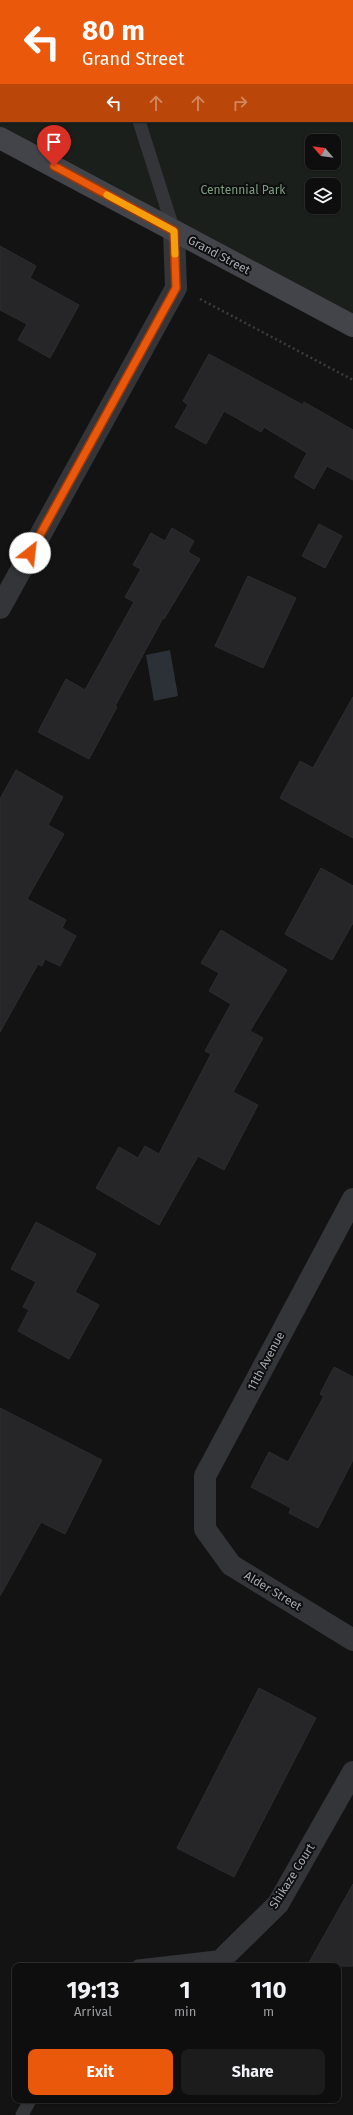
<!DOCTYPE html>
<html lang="en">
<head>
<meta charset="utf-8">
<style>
	body { margin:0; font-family:"Fira Sans",sans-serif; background:#1c1c1d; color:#f1f3f6; height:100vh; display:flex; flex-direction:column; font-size:15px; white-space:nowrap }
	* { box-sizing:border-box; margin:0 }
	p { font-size:13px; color:#9b9c9e }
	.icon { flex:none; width:22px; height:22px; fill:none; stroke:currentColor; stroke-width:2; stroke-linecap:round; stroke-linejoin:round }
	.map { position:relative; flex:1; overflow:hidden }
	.details { position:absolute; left:12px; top:1963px; width:329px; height:140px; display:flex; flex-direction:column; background:#0e0e0f; border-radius:8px; box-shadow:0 1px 3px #0004,0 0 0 1px #2e2e2f }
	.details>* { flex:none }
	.banner { position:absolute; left:0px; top:0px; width:353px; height:122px; box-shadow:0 1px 3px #0004,0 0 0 1px #2e2e2f; background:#ea580c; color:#fff; overflow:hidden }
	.needle { width:26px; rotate:298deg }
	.tools { position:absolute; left:305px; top:134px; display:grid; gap:8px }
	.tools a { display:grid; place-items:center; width:36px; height:36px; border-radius:8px; background:#0e0e0f; box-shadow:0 1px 3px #0004,0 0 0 1px #2e2e2f; font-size:20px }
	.pin { position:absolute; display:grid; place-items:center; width:34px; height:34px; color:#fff; margin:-41px -17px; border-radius:50% 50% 50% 0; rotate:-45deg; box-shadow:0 0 4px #0007 }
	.pin .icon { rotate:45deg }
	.me { position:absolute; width:44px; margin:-22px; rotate:29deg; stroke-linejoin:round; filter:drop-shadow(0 0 3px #0008) }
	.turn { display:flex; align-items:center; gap:14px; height:84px; padding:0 16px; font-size:18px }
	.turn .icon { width:52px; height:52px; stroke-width:2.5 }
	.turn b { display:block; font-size:28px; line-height:34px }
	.lanes { display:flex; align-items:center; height:38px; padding:0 16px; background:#0003; justify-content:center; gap:20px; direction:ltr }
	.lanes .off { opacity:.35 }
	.eta { display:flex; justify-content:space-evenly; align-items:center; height:68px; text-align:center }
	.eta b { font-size:24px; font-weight:700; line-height:28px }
	.action { display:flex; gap:8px; margin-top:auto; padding:8px 16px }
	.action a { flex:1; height:46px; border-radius:8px; background:#ea580c; color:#fff; font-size:16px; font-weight:700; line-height:46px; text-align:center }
	.action a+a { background:#1c1c1d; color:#f1f3f6 }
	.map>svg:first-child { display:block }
	.green { fill:#1a1f1b; fill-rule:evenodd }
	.water { fill:#2b3137 }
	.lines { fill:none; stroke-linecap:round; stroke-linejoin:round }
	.stream { stroke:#2b3137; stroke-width:9 }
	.building { fill:#262628; stroke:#2d2d30 }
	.path { stroke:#3a3c40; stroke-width:2.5; stroke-dasharray:2 3; stroke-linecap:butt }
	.lane { stroke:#343539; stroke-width:13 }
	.street { stroke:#343539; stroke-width:22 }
	.secondary { stroke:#434449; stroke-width:22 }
	.route-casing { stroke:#983908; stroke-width:10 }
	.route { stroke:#ea580c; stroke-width:7 }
	.slow { stroke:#f59e0b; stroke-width:7 }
	.labels { text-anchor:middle; stroke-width:4; stroke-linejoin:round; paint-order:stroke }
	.park-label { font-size:12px; fill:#7f9d82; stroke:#0e0e0f }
	.street-label { font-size:12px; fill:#a6aab3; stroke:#0e0e0f }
</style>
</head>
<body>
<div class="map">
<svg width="353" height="2115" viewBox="0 0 353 2115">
	<rect width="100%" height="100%" fill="#131314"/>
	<path class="green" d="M0,0H353V317L0,138ZM1,1H352V121H1ZM312,141H334V163H312ZM312,185H334V207H312Z"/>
	<path class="water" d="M170,650L178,696L154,701L146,655Z"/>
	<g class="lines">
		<g class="stream">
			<path d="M266,0L268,1"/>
			<path d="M352,17H353"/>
		</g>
	</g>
	<g class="building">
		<path d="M0,246L36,266L30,278L79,305L50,358L18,340L27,324L0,310Z"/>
		<path d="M209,354L303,405L304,402L353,430V480L327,466L314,489L294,477L307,453L264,427L261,432L224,411L206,444L175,427L188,405L183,401Z"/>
		<path d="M319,524L342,536L325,568L302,556Z"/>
		<path d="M172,528L194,541L188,552L200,559L164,619L163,618L115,706L117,707L89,759L38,732L66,679L85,690L134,602L125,597L141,569L133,565L151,533L165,541Z"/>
		<path d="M248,576L296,598L263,668L215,646Z"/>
		<path d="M353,697V838L280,798L300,761L313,768Z"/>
		<path d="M16,770L63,797L48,825L64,834L27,899L66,920L62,928L76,936L60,966L45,959L42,966L38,964L0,1032V799Z"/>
		<path d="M321,868L353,886V923L332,960L285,934Z"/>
		<path d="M221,930L287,970L250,1031L263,1038L233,1092L258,1105L224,1170L198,1156L159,1225L96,1188L119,1147L138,1158L145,1146L159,1154L211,1054L205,1051L231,1004L209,991L219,973L201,963Z"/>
		<path d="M36,1222L96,1254L75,1292L99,1305L69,1359L18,1331L29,1310L23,1307L36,1282L11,1269Z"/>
		<path d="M334,1367L353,1377V1460L318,1528L289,1513L291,1508L251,1487L269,1452L288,1462L324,1396L320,1394Z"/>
		<path d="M0,1408L102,1460L65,1534L41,1522L0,1596Z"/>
		<path d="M259,1688L316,1718L234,1877L177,1848Z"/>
		<path d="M353,1884V1966H307Z"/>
	</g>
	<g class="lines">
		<g class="path">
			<path d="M271,1L273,0"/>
			<path d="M200,299L353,380"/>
		</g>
		<g class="lane">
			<path d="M48,0L50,1"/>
			<path d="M139,121L174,231"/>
			<path d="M138,1966L225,1956"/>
			<path d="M22,2115L30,2100"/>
		</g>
		<g class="street">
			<path d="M0,608L176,288L174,231"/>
			<path d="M353,1199L205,1476V1529L231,1565L353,1640"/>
			<path d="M225,1956L278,1904L353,1772"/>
		</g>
		<path class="secondary" d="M0,138L353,326"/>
	</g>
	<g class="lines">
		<g class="route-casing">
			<path id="route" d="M30,553L176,288L174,231L54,166"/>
		</g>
		<use href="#route" class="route"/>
		<path class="slow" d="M107,195L174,231L175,254"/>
	</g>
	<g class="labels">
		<g class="park-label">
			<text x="243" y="194">Centennial Park</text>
		</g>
		<g class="street-label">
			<text transform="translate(219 255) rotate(28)" y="4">Grand Street</text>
			<text transform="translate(266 1361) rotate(-62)" y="4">11th Avenue</text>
			<text transform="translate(273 1591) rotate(31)" y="4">Alder Street</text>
			<text transform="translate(292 1876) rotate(-58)" y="4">Shikaze Court</text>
		</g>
	</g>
</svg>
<div class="tools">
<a><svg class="needle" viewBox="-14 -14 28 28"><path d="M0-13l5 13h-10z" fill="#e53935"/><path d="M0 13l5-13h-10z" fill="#9b9c9e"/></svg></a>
<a><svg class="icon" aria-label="layers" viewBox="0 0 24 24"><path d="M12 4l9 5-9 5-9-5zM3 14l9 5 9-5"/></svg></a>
</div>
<div class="pin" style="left:54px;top:166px;background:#d93025"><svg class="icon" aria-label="arrive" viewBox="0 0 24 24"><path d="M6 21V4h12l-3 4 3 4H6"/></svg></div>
<svg class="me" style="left:30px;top:553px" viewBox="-20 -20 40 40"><circle r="19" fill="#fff"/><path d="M0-13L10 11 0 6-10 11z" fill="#ea580c"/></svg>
<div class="banner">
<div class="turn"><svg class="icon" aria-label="left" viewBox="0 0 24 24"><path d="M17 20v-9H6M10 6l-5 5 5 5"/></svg><div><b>80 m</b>Grand Street</div></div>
<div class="lanes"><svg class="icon" aria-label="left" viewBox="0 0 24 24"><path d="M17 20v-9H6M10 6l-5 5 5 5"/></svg><svg class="icon off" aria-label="ahead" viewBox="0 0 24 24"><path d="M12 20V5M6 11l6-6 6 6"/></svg><svg class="icon off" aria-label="ahead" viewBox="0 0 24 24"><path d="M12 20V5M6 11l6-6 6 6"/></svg><svg class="icon off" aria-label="right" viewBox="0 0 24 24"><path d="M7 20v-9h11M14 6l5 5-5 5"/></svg></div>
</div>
<section class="details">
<div class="eta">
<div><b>19:13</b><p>Arrival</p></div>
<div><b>1</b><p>min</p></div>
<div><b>110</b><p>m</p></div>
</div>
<div class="action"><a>Exit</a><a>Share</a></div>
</section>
</div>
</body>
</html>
